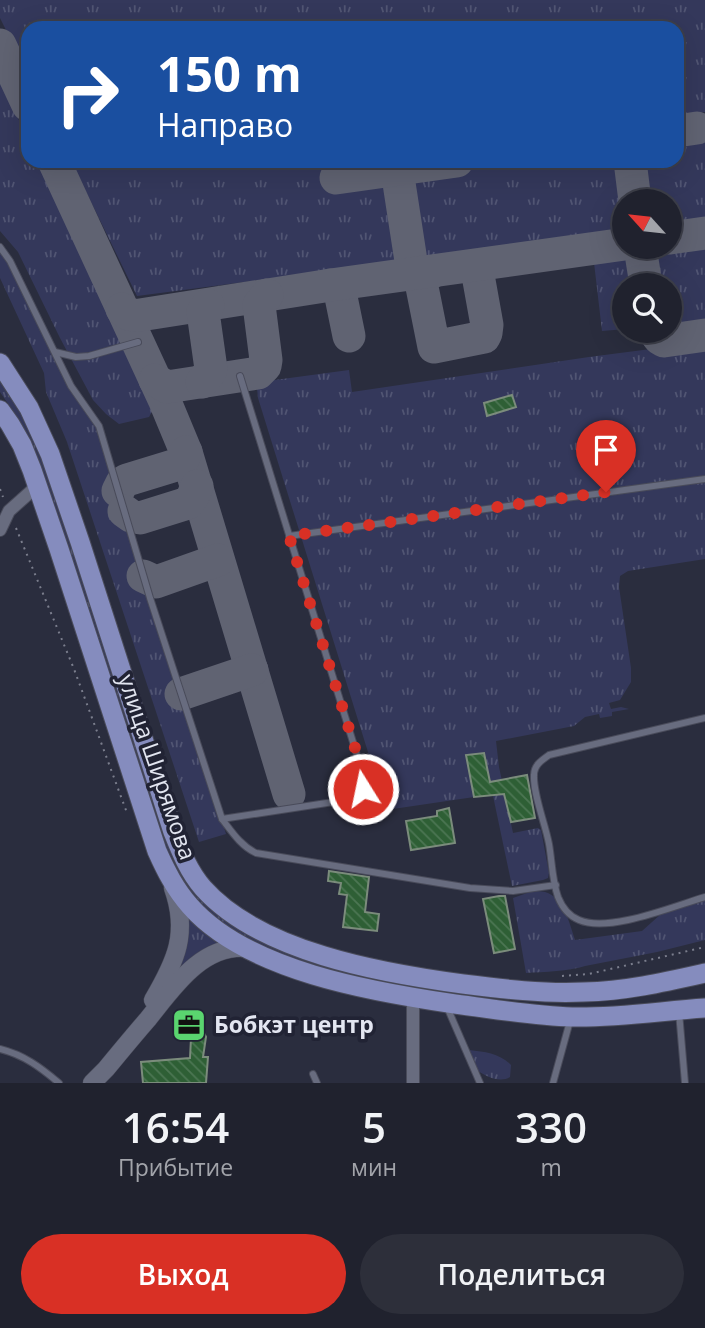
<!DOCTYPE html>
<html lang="ru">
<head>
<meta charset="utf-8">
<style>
	body { margin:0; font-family:"Open Sans",sans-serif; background:#2d2f3a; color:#f1f3f6; height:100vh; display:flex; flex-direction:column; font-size:26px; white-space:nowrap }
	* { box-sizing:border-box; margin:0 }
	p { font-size:23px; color:#a2a4aa }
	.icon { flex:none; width:38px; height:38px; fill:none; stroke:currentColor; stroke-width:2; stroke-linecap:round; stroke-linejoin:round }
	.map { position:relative; height:1083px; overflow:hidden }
	.drawer { display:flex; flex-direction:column; background:#20222e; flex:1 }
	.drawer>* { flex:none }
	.hud { position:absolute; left:21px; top:21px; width:663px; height:147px; border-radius:21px; box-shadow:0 7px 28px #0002,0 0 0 2px #3d3f4a; background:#1a4fa0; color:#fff; overflow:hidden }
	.needle { width:46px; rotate:297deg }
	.tools { position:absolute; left:612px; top:189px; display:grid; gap:14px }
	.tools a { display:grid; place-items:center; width:70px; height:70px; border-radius:50%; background:#20222e; box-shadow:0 7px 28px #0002,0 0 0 2px #3d3f4a; font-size:35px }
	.pin { position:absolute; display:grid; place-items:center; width:60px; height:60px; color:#fff; margin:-72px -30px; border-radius:50% 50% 50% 0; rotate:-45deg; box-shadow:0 0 7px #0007 }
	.pin .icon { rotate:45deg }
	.me { position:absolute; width:77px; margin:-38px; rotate:350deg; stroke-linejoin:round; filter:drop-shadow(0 0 5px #0008) }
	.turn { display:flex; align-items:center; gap:24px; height:147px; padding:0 21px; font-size:32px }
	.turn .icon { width:91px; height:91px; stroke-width:2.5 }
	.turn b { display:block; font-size:49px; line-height:60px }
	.eta { display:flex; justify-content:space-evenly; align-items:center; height:119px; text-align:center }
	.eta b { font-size:42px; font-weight:600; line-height:49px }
	.primary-button { display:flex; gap:14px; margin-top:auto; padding:14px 21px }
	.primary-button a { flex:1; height:80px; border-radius:42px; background:#d93025; color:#fff; font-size:28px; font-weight:600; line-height:80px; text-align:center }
	.primary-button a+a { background:#2d2f3a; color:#f1f3f6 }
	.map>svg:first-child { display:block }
	.grass { fill:url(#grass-tufts) }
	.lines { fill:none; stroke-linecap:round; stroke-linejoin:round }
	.taxiway { stroke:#606372; stroke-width:33 }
	.building { fill:url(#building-back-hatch); stroke:#7b8c7c; stroke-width:2 }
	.lane-casing { stroke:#494b5a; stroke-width:8 }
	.street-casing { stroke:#494b5a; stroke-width:14 }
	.secondary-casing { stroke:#494b5a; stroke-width:19 }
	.primary-casing { stroke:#494b5a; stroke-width:21 }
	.path { stroke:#7b7e8d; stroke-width:2; stroke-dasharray:2 5; stroke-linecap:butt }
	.lane { stroke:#686c7f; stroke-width:6 }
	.street { stroke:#686c7f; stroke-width:12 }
	.secondary { stroke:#686c7f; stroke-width:18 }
	.primary { stroke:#858cbe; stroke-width:19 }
	.route { stroke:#d93025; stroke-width:12; stroke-dasharray:0 21.6 }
	.labels { text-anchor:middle; stroke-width:7; stroke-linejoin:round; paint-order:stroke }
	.street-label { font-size:23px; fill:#e3e6f1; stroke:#212334 }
	.poi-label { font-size:23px; font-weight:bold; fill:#e3e6f1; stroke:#212334; text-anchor:start }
</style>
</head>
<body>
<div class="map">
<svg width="705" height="1083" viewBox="0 0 705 1083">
	<defs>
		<pattern id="grass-tufts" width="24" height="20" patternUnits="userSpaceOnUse" patternTransform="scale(1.75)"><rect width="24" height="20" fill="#34385b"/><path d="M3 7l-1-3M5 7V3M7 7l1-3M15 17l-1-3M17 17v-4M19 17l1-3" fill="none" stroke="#515573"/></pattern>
		<pattern id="building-back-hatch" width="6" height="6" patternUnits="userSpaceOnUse" patternTransform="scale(1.75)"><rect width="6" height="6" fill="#2e5f35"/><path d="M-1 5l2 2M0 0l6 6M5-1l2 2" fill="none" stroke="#4c7653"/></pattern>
	</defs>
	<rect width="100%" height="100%" fill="#2a2d3e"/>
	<g class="grass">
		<path d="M0,0H705V112L677,116V28H28V74L0,18Z"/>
		<path d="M0,81L28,139V161H38L155,406L149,417L119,424L106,414L93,400L60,338L18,252L0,231Z"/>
		<path d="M705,136V219L670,224V201H647L641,161H677V140Z"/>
		<path d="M71,161H382L324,170L326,190L392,182L407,261L137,296Z"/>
		<path d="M478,161H627L633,201H625V231L420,260L404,180L479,168Z"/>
		<path d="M705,237V321L676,324L670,323V285H660L656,253L659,247H670V242Z"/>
		<path d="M628,247L638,252L644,285H625V329L602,331L593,254Z"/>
		<path d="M0,249L8,261L71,389L88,416L100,430L226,834L199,842L67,442L46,392L44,373L0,278Z"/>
		<path d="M705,342V559L628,571L620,576L619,587L631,668V682L620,700L609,703L611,709L621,707L629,709L612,712V716L600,718L599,714L585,717L574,726L496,741L499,767L513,833L538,828L541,830L549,873L548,878L543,880L512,886L484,753L466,756L474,797L386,810L258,398L257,388L260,382L349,370L352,392L589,357Z"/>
		<path d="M0,375L44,451L198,893L370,974L341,976L302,964L241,936L215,918L193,899L167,857L15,414L0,392Z"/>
		<path d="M533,891C537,891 541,891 545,892C564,897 570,925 575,940L642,931L661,914L705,899V940L657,952L585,966C570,971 543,972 526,973L513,898Z"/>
		<path d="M189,918L221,941L220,944L180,969L184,953Z"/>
		<path d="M469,1050C485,1052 499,1053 511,1065L510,1077C500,1083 487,1077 478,1071Z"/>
	</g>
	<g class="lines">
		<g class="taxiway">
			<path d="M0,45L28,105"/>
			<path d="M677,131L697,128"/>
			<path d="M54,161L164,399L186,452L289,794"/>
			<path d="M630,161L635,201"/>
			<path d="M397,170L413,274"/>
			<path d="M336,178L457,161"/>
			<path d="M670,238L705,233"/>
			<path d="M640,247L646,285"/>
			<path d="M432,272L425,275L421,282L434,347L484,337L486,333L487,325L478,275V271L486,264"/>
			<path d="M331,285L336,287L340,292L349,336"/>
			<path d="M122,309C128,315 132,316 140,315L331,285L625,244"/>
			<path d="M654,331L659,338L664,341L705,335"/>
			<path d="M155,380L167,387L258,373L265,366L266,360L259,305L267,295"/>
			<path d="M202,382L210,372L211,369L203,312L208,305"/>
			<path d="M118,491L122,483L127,480L176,465L183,459L186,452"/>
			<path d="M124,511L131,516L140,518L188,503L193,496L197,486"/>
			<path d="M143,576L156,582L218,560"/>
			<path d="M181,694L252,670"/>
		</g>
	</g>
	<g class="building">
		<path d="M512,395L516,407L487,416L484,403Z"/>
		<path d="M484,753L490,782L527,775L535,818L511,822L504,794L474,797L466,755Z"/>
		<path d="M449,808L455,843L411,850L406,821L437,816V811Z"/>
		<path d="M329,871L369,877L365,912L379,914L377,931L343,927L347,895L339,894L341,883L328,881Z"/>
		<path d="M499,896H505L515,949L494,953L483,899Z"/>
		<path d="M194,1012L206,1037L203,1057H208L206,1083H143L141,1062L190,1058L191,1038L180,1021Z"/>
	</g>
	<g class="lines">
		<g class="lane-casing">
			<g id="lane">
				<path d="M0,247L10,261L71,386L99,426L150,598L222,819C232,832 241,846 256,853L470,888L513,891L556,885"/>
				<path d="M55,352L76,357L89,356L138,342"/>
				<path d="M289,536L705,479"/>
				<path d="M705,718L549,755C542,760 534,765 534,775C533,794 545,823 549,844C552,861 552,880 558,897C562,907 569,916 579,920C609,933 674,906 705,897"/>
				<path d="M222,819L353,799C361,794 363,789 365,781L240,376"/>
				<path d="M447,1007L480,1083"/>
				<path d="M679,1012L685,1083"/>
				<path d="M0,1049C24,1055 40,1067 59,1083"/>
				<path d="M313,1074L317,1083"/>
				<path d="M553,1083L570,1021"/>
			</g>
		</g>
		<g class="street-casing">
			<g id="street">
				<path d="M0,530L9,511L37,486"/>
				<path d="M413,997V1083"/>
			</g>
		</g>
		<g class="secondary-casing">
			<g id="secondary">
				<path d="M153,1000C176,961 189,933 173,888"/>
				<path d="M92,1083L106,1069C120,1052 134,1035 148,1019C173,988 201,945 246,948"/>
			</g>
		</g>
		<g class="primary-casing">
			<g id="primary">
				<path d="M0,363L29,408L50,454L80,542L173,832C181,852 189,872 203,888C260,952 381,973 463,984C503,989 544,994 584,992C626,991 665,982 705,973"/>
				<path d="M0,410L10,424L22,445L32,470L59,549L157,851C166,871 175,889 190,906C247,971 373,992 455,1004C494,1009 533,1016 572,1017C617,1018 661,1011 705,1008"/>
			</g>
		</g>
		<g class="path">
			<path d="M0,489L3,497"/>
			<path d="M16,528L74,669L127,813"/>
			<path d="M562,976L589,974L705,947"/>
		</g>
		<use href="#lane" class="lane"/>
		<use href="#street" class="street"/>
		<use href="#secondary" class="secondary"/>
		<use href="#primary" class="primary"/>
	</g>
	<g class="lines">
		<path class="route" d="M363,789L365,780L289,536L606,492"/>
	</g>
	<defs>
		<g id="office-square" transform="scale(1.75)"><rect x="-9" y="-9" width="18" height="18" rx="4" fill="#5ad56f" stroke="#212334"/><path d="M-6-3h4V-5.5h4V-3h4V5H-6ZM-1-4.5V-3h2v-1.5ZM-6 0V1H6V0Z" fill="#111"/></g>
	</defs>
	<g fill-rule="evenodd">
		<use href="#office-square" x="189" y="1025"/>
	</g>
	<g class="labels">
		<g class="street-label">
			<text transform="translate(157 767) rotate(71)" y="8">улица Ширямова</text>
		</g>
		<g class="poi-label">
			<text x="214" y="1033">Бобкэт центр</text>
		</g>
	</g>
</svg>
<div class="tools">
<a><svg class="needle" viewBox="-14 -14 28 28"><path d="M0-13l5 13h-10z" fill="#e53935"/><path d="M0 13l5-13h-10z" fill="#a2a4aa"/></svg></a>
<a><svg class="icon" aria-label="search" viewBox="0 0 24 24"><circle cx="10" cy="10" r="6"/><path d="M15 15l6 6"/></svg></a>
</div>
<div class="pin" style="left:606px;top:492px;background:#d93025"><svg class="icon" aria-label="arrive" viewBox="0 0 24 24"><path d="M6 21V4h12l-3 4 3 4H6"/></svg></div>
<svg class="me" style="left:363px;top:789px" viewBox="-20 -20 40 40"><circle r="17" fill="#d93025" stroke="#fff" stroke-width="3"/><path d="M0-11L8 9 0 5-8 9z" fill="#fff"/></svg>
<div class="hud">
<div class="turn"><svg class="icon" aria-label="right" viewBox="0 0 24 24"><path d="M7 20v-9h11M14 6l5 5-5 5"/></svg><div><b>150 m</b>Направо</div></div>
</div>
</div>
<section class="drawer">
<div class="eta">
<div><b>16:54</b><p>Прибытие</p></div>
<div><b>5</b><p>мин</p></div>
<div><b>330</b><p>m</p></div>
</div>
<div class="primary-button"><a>Выход</a><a>Поделиться</a></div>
</section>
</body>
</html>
